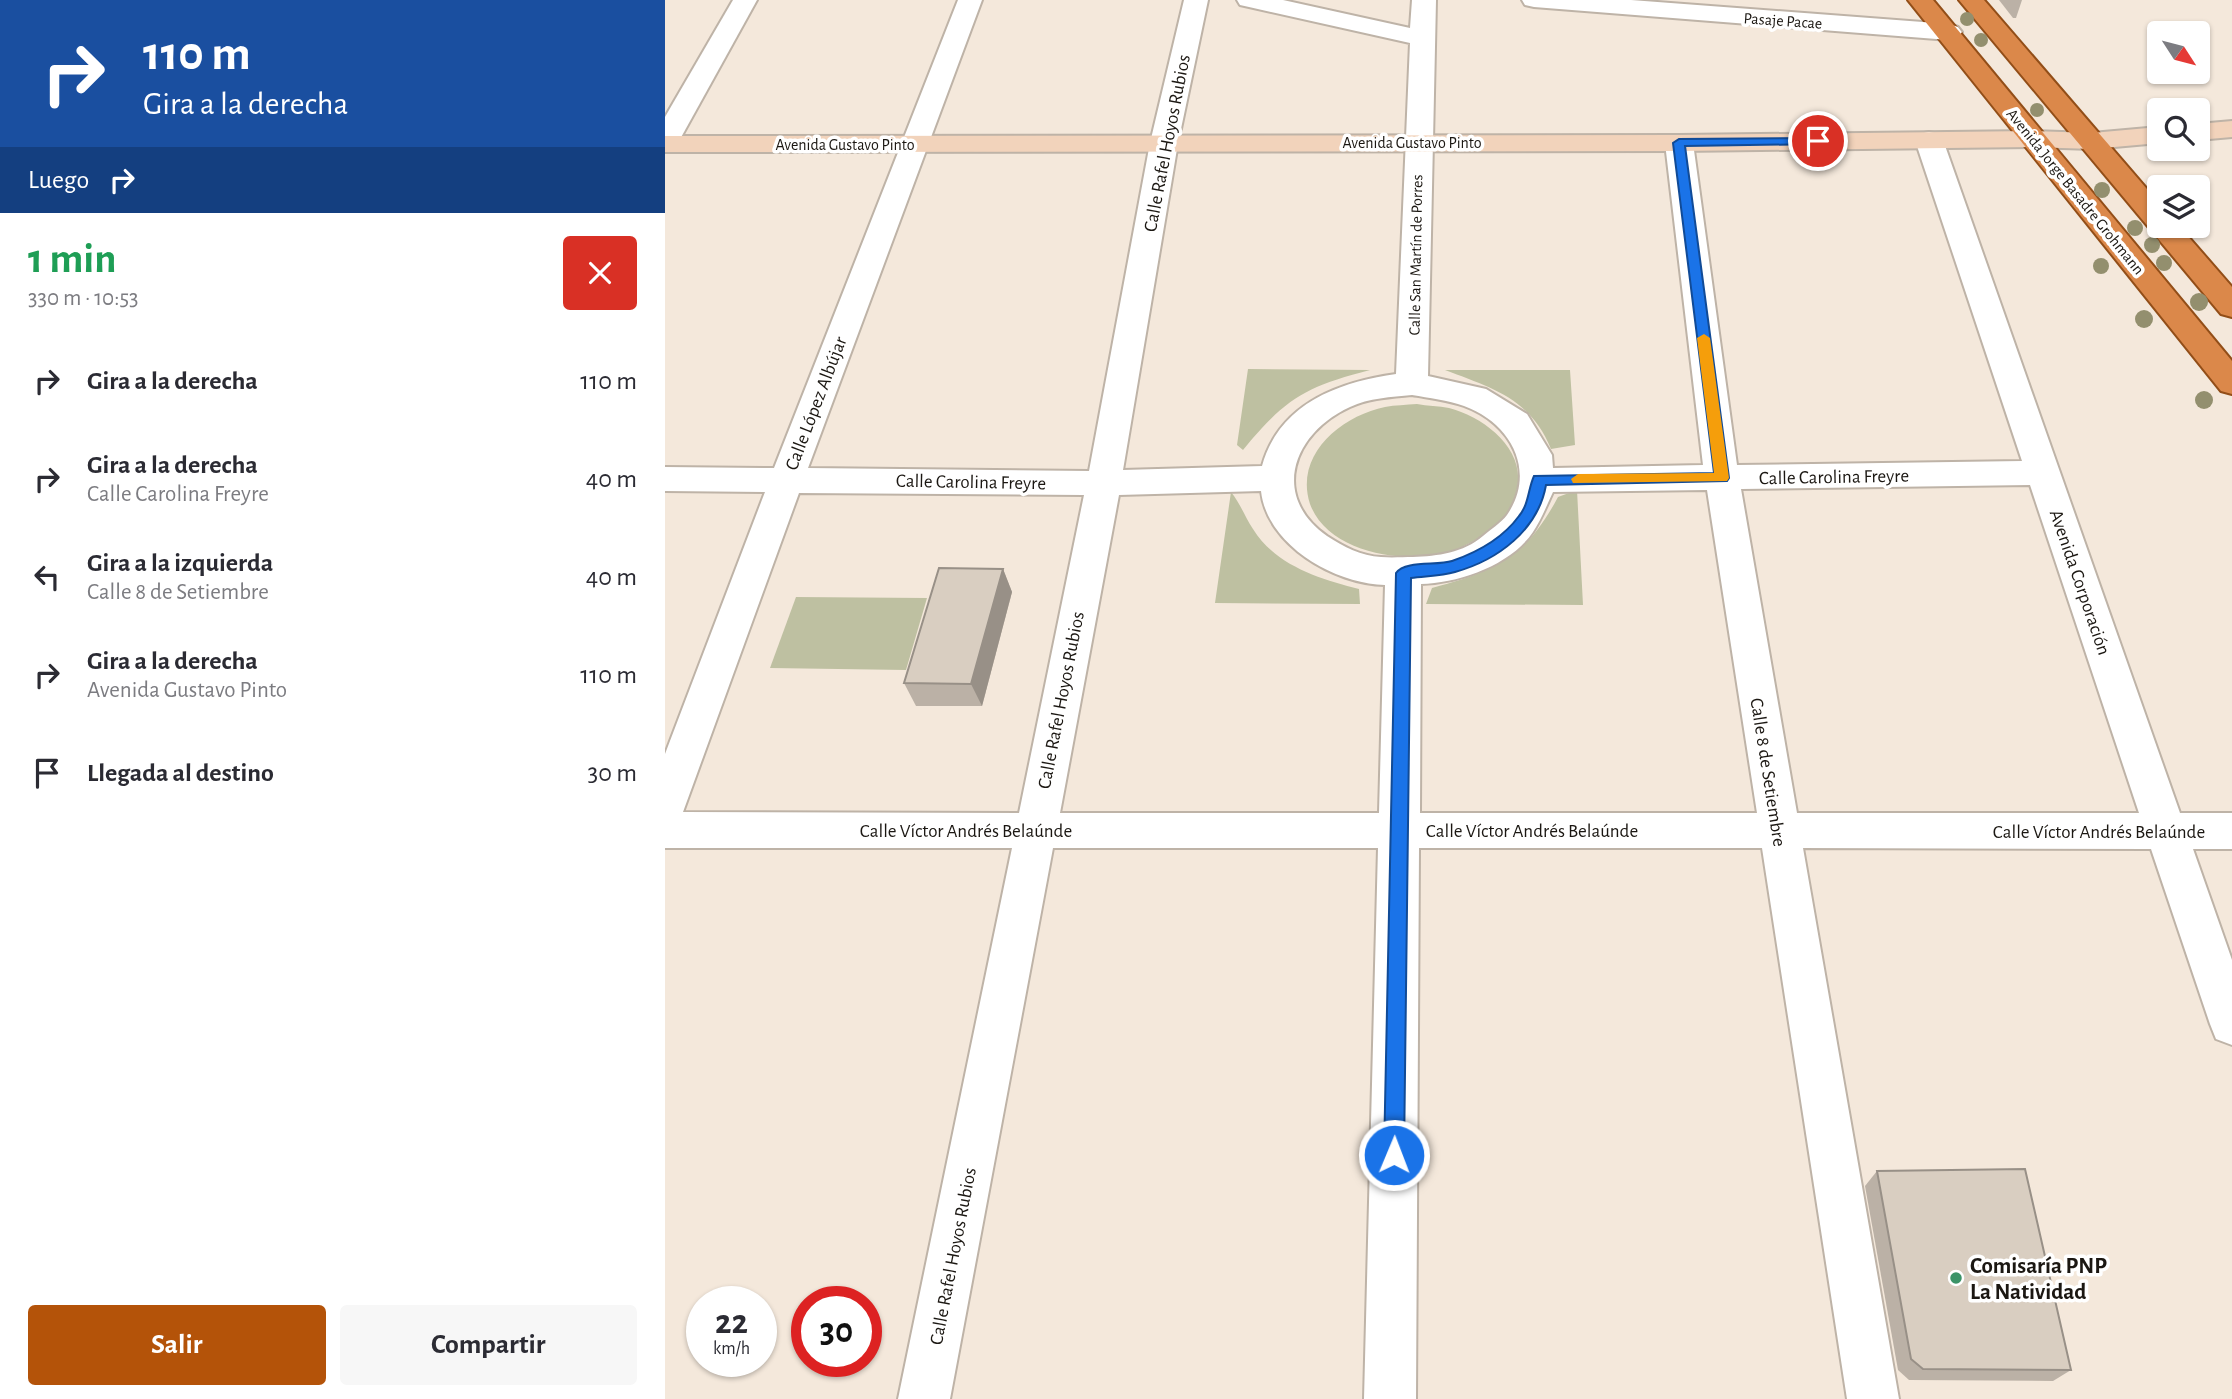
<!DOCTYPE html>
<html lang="es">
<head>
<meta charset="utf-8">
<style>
	body { margin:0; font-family:"Alegreya Sans",sans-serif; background:#f7f7f7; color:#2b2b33; height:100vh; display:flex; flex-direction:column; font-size:26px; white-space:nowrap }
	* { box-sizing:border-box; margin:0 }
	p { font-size:23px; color:#7c7c81 }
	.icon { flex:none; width:38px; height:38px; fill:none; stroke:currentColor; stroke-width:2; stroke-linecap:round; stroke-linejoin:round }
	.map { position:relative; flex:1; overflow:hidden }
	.panel { display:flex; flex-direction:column; background:#fff; width:665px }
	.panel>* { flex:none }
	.guide { background:#1a4fa0; color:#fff; overflow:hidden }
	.needle { width:46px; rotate:126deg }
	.fabs { position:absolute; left:1482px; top:21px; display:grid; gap:14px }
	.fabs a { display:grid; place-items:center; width:63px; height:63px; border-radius:7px; background:#fff; box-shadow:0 2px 5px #0004; font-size:35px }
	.speed { position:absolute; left:21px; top:1286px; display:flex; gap:14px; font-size:35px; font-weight:700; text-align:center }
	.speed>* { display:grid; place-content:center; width:91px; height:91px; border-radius:50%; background:#fff; box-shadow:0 2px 5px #0004; line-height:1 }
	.speed small { font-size:18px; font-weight:400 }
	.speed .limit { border:10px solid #d22; background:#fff; color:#111 }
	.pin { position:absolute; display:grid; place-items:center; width:60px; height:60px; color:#fff; margin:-30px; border:4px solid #fff; border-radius:50%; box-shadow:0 2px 7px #0007 }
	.me { position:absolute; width:77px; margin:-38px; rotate:1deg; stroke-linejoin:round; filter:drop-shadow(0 0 5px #0008) }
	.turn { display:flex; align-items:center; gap:24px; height:147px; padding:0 28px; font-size:32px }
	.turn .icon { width:91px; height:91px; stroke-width:2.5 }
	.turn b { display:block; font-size:49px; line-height:60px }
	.then { display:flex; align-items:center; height:66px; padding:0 28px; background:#0003; gap:14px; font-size:26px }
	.round { display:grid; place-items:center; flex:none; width:74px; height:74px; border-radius:7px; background:#f7f7f7 }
	.headline { display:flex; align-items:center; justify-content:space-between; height:119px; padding:0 28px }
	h1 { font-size:42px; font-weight:700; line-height:52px; color:#1e9e55 }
	.cta { display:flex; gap:14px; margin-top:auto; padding:14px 28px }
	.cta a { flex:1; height:80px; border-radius:7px; background:#b45309; color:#fff; font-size:28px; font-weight:700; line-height:80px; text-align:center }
	.cta a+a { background:#f7f7f7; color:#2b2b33 }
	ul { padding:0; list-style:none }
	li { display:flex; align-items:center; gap:21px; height:98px; padding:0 28px }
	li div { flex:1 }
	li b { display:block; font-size:26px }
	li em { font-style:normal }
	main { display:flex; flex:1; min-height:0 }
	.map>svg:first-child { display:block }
	.green { fill:#bec0a1 }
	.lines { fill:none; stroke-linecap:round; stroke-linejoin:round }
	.minor-casing { stroke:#beb3a7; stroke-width:4 }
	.secondary-casing { stroke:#beb3a7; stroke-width:4 }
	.trunk-casing { stroke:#924e18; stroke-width:4 }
	.minor { fill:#fff; fill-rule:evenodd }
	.secondary { fill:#f2d3bb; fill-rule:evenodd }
	.trunk { fill:#db884a; fill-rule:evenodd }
	.tree { fill:#938f6e }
	.wall { fill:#bbb1a6 }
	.shaded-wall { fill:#989087 }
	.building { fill:#d9cec1; stroke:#989087; stroke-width:2 }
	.route { fill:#1a73e8; stroke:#114b97; stroke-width:2 }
	.slow { fill:#f59e0b }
	.poi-dot { fill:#3b9367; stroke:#fff; stroke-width:2.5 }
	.labels { text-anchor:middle; stroke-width:7; stroke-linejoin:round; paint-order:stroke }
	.far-street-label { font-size:16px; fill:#1b1712; stroke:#fff }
	.street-label { font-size:19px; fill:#1b1712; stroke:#fff }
	.near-poi-label { font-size:23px; font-weight:bold; fill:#1b1712; stroke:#fff; text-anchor:start }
</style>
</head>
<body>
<main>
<section class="panel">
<div class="guide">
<div class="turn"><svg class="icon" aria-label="right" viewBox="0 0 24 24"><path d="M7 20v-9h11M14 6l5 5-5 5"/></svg><div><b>110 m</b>Gira a la derecha</div></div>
<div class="then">Luego<svg class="icon" aria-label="right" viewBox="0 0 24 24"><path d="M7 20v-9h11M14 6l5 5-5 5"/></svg></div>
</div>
<div class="headline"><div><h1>1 min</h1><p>330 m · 10:53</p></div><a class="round" style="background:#d93025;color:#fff"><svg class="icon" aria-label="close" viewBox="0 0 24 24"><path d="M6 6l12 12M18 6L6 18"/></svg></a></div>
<ul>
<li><svg class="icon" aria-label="right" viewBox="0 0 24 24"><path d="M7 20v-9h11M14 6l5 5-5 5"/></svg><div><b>Gira a la derecha</b></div><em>110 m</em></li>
<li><svg class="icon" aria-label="right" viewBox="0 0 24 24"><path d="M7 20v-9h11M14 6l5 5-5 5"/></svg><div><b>Gira a la derecha</b><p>Calle Carolina Freyre</p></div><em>40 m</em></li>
<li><svg class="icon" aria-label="left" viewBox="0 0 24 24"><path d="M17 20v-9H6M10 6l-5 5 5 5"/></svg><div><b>Gira a la izquierda</b><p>Calle 8 de Setiembre</p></div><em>40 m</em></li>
<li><svg class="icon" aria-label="right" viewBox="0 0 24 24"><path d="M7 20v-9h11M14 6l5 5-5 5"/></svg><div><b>Gira a la derecha</b><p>Avenida Gustavo Pinto</p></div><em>110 m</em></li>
<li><svg class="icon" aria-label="arrive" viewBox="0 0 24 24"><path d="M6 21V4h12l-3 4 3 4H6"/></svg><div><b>Llegada al destino</b></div><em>30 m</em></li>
</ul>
<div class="cta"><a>Salir</a><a>Compartir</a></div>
</section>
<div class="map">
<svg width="1567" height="1399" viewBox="0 0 1567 1399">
	<rect width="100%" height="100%" fill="#f4e8db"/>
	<g class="green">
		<path d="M583,369L705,370C640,387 621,398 578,450L572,445Z"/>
		<path d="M780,370H905L910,445L886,449C865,398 827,388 780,370Z"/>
		<path d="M752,404C762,406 774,406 784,408C819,417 861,449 852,489C848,506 838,523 823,532C805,544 786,554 765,556C724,561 661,548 645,504C629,455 676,416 720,407C730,405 741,405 752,404Z"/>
		<path d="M912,490L918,605L761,604L767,588C831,571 861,557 893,497Z"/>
		<path d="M566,492C575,503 580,517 588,529C611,566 655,579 694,589L695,604L550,603Z"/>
		<path d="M131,597L262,598L241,670L105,668Z"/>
	</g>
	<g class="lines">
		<g class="minor-casing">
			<g id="minor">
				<path d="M68,0H92L14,141L10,147L0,149V117Z"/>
				<path d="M293,0H317L143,468L424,471L485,143L519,0H543L513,143L458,470L597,466C614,404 673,382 731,374L745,43L584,7L575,5L572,0H618L745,28L747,0H771L763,376L821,389L862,414L887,455L888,468L1038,465L1000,143L1004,137L1014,135L1024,137L1028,143L1072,465L1357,461L1250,140L1254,134L1264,132L1274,134L1278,140L1515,813H1567V849H1528L1567,960V1045L1551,1039L1545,1024L1486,849L1138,848L1234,1399H1182L1097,848H754L751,1399H699L713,848H388L285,1399H233L347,848H0V754L100,492L0,491V467L109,468ZM747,395C764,398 783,400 799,406C846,423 872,471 842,515C836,523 825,530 818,536C798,553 773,556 748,557C738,557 727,558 716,557C696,556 679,547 662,536C605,496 628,433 685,407C704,398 726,397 747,395ZM1365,485L1474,813H1132L1076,489ZM1042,490L1092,813H755L756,584C794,583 846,565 868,532C876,520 882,505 888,492ZM596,491C602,545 669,584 720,585L714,813H395L454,495ZM134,493L419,495L354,813L18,812Z"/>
				<path d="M857,0H966L1284,24L1293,27L1297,32L1293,37L1284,40L869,7L860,5Z"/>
			</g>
		</g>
		<g class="secondary-casing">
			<g id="secondary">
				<path d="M1567,121V137L1533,140V124Z"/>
				<path d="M1494,127V143L1427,149L1367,147L1014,151L0,152V136L1014,135L1367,131L1427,133Z"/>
			</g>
		</g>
		<g class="trunk-casing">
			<g id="trunk">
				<path d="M1243,0H1268L1567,361V394L1556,391Z"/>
				<path d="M1294,0H1319L1494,203V226H1514L1567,287V317L1556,314Z"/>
			</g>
		</g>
		<use href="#minor" class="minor"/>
		<use href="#secondary" class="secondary"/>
		<use href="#trunk" class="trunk"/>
	</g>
	<g class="tree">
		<circle cx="1302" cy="19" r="7"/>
		<circle cx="1316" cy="40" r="7"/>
		<circle cx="1372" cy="110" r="7"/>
		<circle cx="1437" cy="190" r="8"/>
		<circle cx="1470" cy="228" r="8"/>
		<circle cx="1487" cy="245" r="8"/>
		<circle cx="1499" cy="263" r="8"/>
		<circle cx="1436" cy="266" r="8"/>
		<circle cx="1534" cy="302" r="9"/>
		<circle cx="1479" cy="319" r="9"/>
		<circle cx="1539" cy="400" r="9"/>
	</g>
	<g class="wall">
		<path d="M1334,0H1357L1351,18H1348Z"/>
		<path d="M338,569L347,592L317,706H251L239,683Z"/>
		<path d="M1212,1171L1406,1370L1388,1381L1244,1380L1233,1370L1200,1186Z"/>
	</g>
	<path class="shaded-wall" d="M338,569L347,592L317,706L306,684Z"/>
	<g class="building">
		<path d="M274,568L338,569L306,684L239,683Z"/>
		<path d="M1360,1169L1406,1370L1258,1369L1246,1359L1212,1171Z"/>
	</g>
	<path class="route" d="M1153,138L1158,141L1157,144L1020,146L1064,478L1062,481L881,485C873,530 833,560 790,572C776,576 760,576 746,578L739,1155L736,1162L729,1165L722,1162L719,1155L731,573C740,560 772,566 787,561C813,552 838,538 854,516C864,504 863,489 869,476L1049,473L1008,143L1014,139Z"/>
	<path class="slow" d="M1039,334L1045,338L1064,478L1062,481L908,483L906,479L913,474L1049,473L1032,338Z"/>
	<circle class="poi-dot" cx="1291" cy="1278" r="7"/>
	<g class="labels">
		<g class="far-street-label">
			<text transform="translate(1118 20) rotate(4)" y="6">Pasaje Pacae</text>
			<text x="747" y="148">Avenida Gustavo Pinto</text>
			<text x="180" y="150">Avenida Gustavo Pinto</text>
			<text transform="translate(1411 191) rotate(51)" y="6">Avenida Jorge Basadre Grohmann</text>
			<text transform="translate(750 255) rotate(-89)" y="6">Calle San Martín de Porres</text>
		</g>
		<g class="street-label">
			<text transform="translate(501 143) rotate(-79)" y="7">Calle Rafel Hoyos Rubios</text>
			<text transform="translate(150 403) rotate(-69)" y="7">Calle López Albújar</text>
			<text transform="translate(1169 476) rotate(-1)" y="7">Calle Carolina Freyre</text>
			<text transform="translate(306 481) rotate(1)" y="7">Calle Carolina Freyre</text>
			<text transform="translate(1416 582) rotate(71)" y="7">Avenida Corporación</text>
			<text transform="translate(395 700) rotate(-79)" y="7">Calle Rafel Hoyos Rubios</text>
			<text transform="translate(1104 772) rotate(81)" y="7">Calle 8 de Setiembre</text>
			<text x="301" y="837">Calle Víctor Andrés Belaúnde</text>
			<text x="867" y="837">Calle Víctor Andrés Belaúnde</text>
			<text x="1434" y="838">Calle Víctor Andrés Belaúnde</text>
			<text transform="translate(287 1256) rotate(-79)" y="7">Calle Rafel Hoyos Rubios</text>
		</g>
		<g class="near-poi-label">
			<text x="1305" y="1273">Comisaría PNP<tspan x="1305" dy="26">La Natividad</tspan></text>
		</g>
	</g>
</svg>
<div class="fabs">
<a><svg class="needle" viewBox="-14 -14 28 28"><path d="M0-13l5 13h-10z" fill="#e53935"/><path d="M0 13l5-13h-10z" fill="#7c7c81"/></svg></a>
<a><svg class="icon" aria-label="search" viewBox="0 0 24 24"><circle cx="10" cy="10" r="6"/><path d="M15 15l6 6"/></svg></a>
<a><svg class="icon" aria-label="layers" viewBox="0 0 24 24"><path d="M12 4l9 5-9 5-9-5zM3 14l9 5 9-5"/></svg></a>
</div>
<div class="speed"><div>22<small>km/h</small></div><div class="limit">30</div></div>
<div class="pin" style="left:1153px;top:141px;background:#d93025"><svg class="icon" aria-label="arrive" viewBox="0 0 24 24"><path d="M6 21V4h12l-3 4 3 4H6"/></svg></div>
<svg class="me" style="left:729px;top:1155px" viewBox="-20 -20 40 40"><circle r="17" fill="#1a73e8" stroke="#fff" stroke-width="3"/><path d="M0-11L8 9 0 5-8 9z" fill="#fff"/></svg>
</div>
</main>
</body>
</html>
